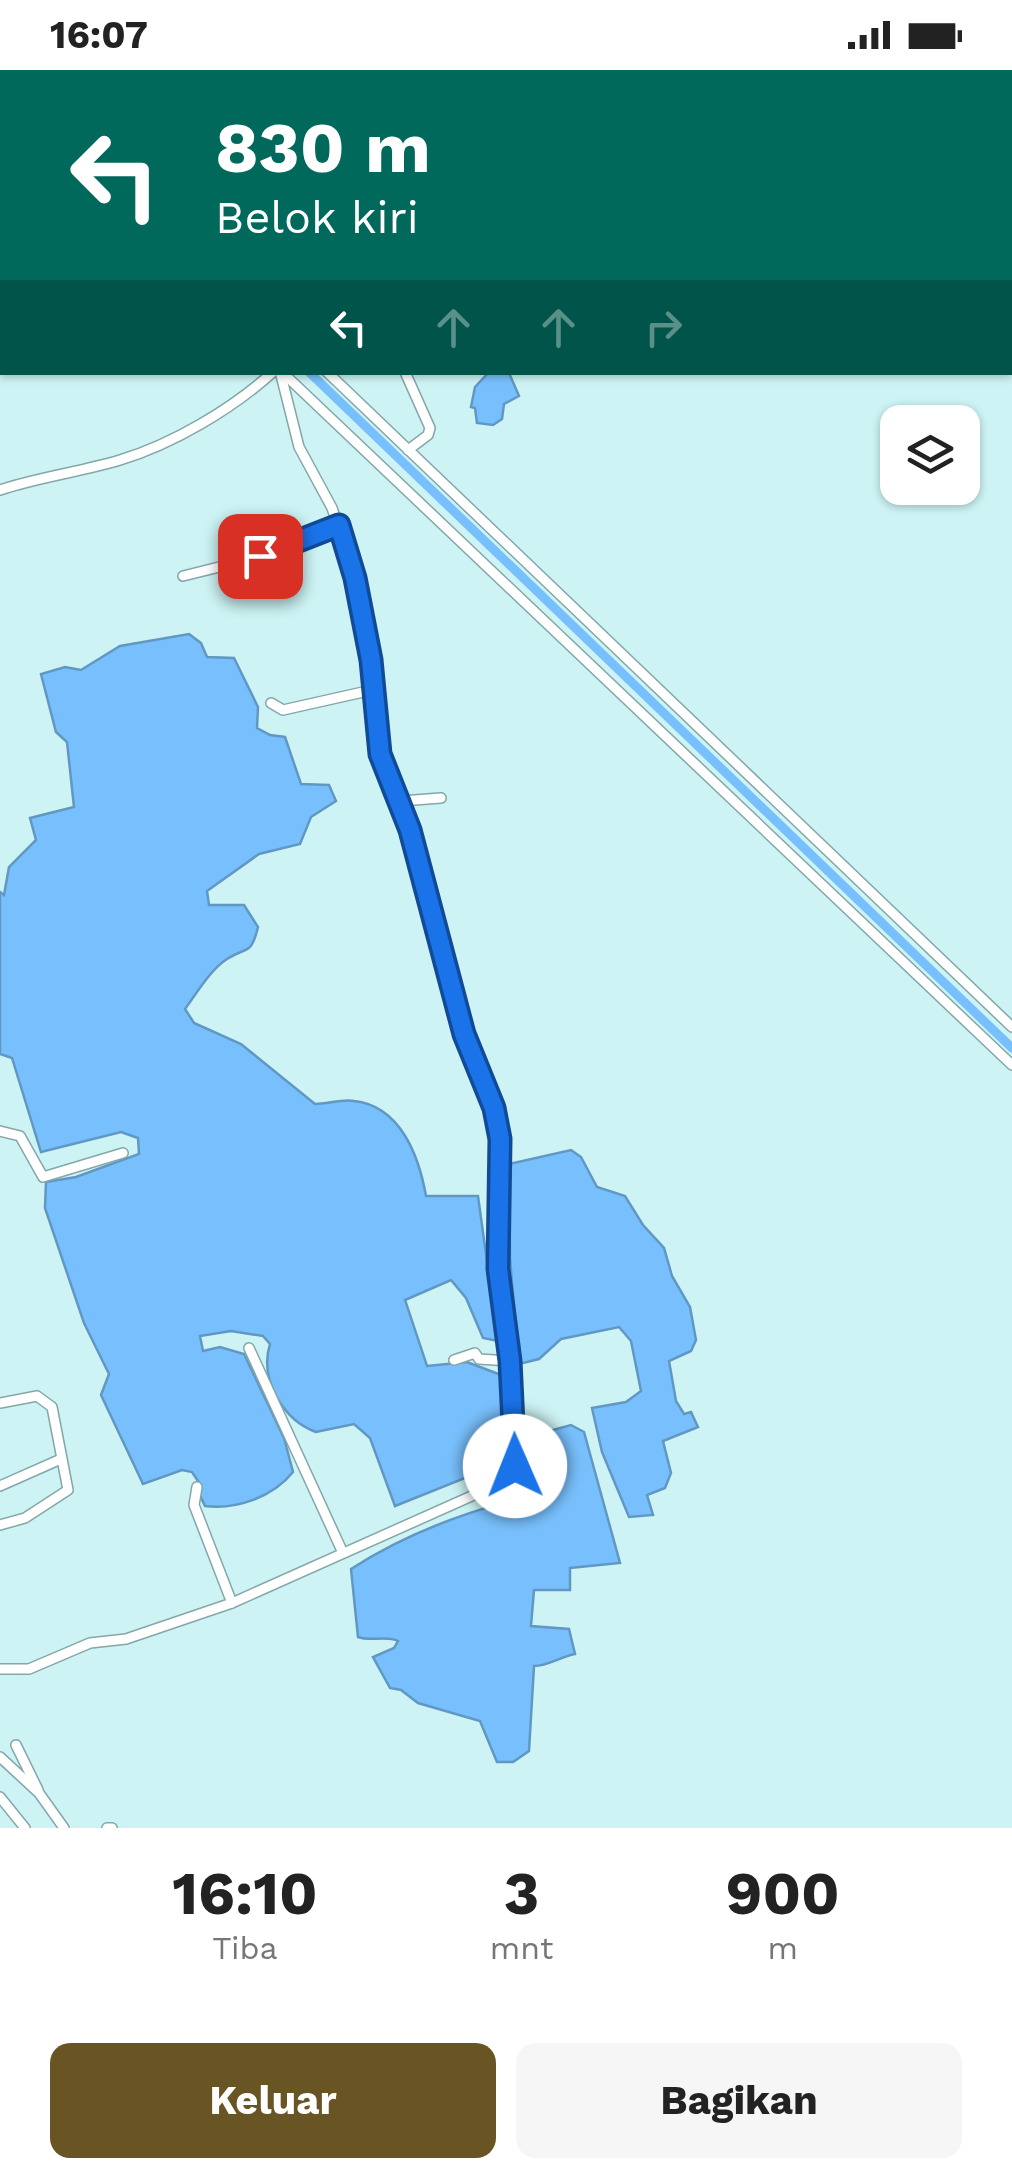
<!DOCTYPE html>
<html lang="id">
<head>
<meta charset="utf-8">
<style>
	body { margin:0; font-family:"Work Sans",sans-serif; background:#f6f6f6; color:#222; height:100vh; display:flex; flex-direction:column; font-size:38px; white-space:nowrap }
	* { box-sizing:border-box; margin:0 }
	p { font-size:32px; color:#767676 }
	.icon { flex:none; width:55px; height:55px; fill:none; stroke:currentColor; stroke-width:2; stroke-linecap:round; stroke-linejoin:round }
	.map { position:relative; height:1758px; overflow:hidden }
	.details { display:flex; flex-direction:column; background:#fff; flex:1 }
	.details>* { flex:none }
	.hud { position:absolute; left:0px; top:0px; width:1012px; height:305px; box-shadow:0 2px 8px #0004; background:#00695c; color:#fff; overflow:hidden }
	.fabs { position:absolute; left:880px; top:335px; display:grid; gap:20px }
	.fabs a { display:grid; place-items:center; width:100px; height:100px; border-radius:20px; background:#fff; box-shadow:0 2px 8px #0004; font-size:50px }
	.pin { position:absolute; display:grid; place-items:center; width:85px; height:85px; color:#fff; margin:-42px; border-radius:20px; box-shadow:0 5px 15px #0006 }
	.me { position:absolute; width:110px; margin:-55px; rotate:359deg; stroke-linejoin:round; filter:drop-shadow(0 0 8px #0008) }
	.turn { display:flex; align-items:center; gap:35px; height:210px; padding:0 50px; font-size:45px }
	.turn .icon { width:130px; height:130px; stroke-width:2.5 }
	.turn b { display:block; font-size:70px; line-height:85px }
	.lanes { display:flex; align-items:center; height:95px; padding:0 50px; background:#0003; justify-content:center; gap:50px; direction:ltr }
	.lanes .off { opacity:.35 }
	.eta { display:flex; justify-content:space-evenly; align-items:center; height:170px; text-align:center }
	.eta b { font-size:60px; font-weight:700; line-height:70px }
	.action { display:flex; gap:20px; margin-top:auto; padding:20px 50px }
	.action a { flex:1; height:115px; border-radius:20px; background:#695524; color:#fff; font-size:40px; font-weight:700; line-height:115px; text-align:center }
	.action a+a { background:#f6f6f6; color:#222 }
	.status { display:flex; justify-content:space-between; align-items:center; height:70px; padding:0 50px; background:#fff; direction:ltr }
	.status svg { height:28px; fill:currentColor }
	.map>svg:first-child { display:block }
	.water { fill:#78c0fd; stroke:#6198c3; stroke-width:2.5 }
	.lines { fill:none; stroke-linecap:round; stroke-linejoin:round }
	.canal { stroke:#78c0fd; stroke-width:9 }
	.minor-casing { stroke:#84a7a9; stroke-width:12 }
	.minor { stroke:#fff; stroke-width:9 }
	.route-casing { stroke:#114b97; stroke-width:25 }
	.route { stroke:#1a73e8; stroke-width:18 }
</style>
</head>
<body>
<div class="status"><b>16:07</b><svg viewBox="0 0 49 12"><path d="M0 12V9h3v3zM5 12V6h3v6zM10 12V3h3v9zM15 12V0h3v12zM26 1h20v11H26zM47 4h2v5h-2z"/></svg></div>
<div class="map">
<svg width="1012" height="1758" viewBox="0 0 1012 1758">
	<rect width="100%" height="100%" fill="#cdf3f4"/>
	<g class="water">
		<path d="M489,302L509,303L519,326L504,334L502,349L493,355L477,353L475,338L471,337L475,317Z"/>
		<path d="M189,564L201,573L207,587L234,588L258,637L257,658L270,665L285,667L301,714L329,715L336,731L311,747L300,774L259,784L207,821L209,835H244L258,857C251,886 247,876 227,889C210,900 197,923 185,939L194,953L241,974L315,1034C327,1034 342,1029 354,1031C401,1036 419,1087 426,1126H478L498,1271L483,1268L466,1228L451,1210L405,1230L427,1296L467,1292L501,1305L505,1392L395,1436L370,1368L354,1354L316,1362C283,1350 259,1309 270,1274L263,1266L231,1261L200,1266L203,1281L220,1277L244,1284L284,1368L293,1402C273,1427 236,1440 205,1436L199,1423L200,1414L192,1402L182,1400L143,1414L101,1325L109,1304L84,1253L45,1138L46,1112L76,1107L139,1084L138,1068L121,1062L41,1082L12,988L0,984V822L4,825L9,797L36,770L30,748L74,737L67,672L56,662L41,604L65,597L81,600L120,576Z"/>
		<path d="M571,1080L581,1087L597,1117L625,1126L643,1155L664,1178L672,1206L690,1237L696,1270L691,1281L669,1291L676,1331L684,1344L691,1342L698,1357L663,1371L671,1403L665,1418L647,1425L653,1445L629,1447L602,1382L592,1338L626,1332L641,1321L631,1271L619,1257L561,1269L539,1289L519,1294L510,1189L509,1094Z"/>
		<path d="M571,1355L584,1362L620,1493L570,1498V1520H534L531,1556L569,1559L575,1584C560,1587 548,1596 534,1596L529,1681L513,1692H497L480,1651L418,1633L401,1620L390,1618L373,1587L394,1578L398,1571C386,1565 371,1572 358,1567L351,1499C405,1464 467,1441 530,1426L538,1414L531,1366Z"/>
	</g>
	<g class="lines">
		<g class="canal">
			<path d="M0,6L2,8"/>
			<path d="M309,302L1012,978"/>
		</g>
		<g class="minor-casing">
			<g id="minor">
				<path d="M12,0L15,2"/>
				<path d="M723,0L724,2"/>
				<path d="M798,2L800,0"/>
				<path d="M0,34L2,36"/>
				<path d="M282,302L1012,995"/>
				<path d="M327,302L1012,957"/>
				<path d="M405,302L430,358L428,365L408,380"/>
				<path d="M0,420C39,407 80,402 120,390C173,374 232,339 273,302"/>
				<path d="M183,506L260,487L339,455"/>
				<path d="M271,633L283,640L372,620L355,508L332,438L299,377L281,305"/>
				<path d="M401,731L441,728"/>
				<path d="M0,1061L20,1066L43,1107L123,1083"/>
				<path d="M249,1278L343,1483"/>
				<path d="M454,1290L475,1283L479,1289L510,1291"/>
				<path d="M0,1333L37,1326L52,1337L68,1420L25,1448L0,1455"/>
				<path d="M0,1416L61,1389"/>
				<path d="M197,1417L194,1435L232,1533"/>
				<path d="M0,1599H29L90,1573L126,1569L232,1533L503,1412L511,1403L517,1385L510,1291L498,1199L499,1069L493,1038L464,964L410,760L380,684L372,620"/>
				<path d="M16,1675L38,1720"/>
				<path d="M0,1687L39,1723L64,1758"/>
				<path d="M0,1727L25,1758"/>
				<path d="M107,1758H112"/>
			</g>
		</g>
		<use href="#minor" class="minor"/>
	</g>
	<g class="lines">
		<g class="route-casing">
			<path id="route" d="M260,486L339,455L355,508L371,590L380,684L410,760L464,964L494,1038L500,1069L498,1199L510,1291L515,1396"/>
		</g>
		<use href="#route" class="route"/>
	</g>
</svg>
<div class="fabs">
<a><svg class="icon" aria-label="layers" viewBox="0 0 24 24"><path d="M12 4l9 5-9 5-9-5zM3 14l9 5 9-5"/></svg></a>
</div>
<div class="pin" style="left:260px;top:486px;background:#d93025"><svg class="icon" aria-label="arrive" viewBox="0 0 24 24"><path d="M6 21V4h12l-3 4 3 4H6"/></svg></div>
<svg class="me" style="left:515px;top:1396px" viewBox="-20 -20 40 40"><circle r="19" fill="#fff"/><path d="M0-13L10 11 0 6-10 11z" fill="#1a73e8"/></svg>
<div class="hud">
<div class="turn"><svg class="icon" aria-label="left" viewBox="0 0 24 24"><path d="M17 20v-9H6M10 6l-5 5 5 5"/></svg><div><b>830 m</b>Belok kiri</div></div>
<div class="lanes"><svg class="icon" aria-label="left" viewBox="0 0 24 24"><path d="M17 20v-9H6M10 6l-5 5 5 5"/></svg><svg class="icon off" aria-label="ahead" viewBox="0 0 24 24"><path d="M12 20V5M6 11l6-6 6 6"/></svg><svg class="icon off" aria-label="ahead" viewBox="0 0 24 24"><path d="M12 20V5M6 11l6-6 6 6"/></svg><svg class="icon off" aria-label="right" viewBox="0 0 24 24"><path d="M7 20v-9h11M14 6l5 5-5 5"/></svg></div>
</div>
</div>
<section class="details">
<div class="eta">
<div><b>16:10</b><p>Tiba</p></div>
<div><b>3</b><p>mnt</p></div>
<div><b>900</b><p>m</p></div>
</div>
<div class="action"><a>Keluar</a><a>Bagikan</a></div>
</section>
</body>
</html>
